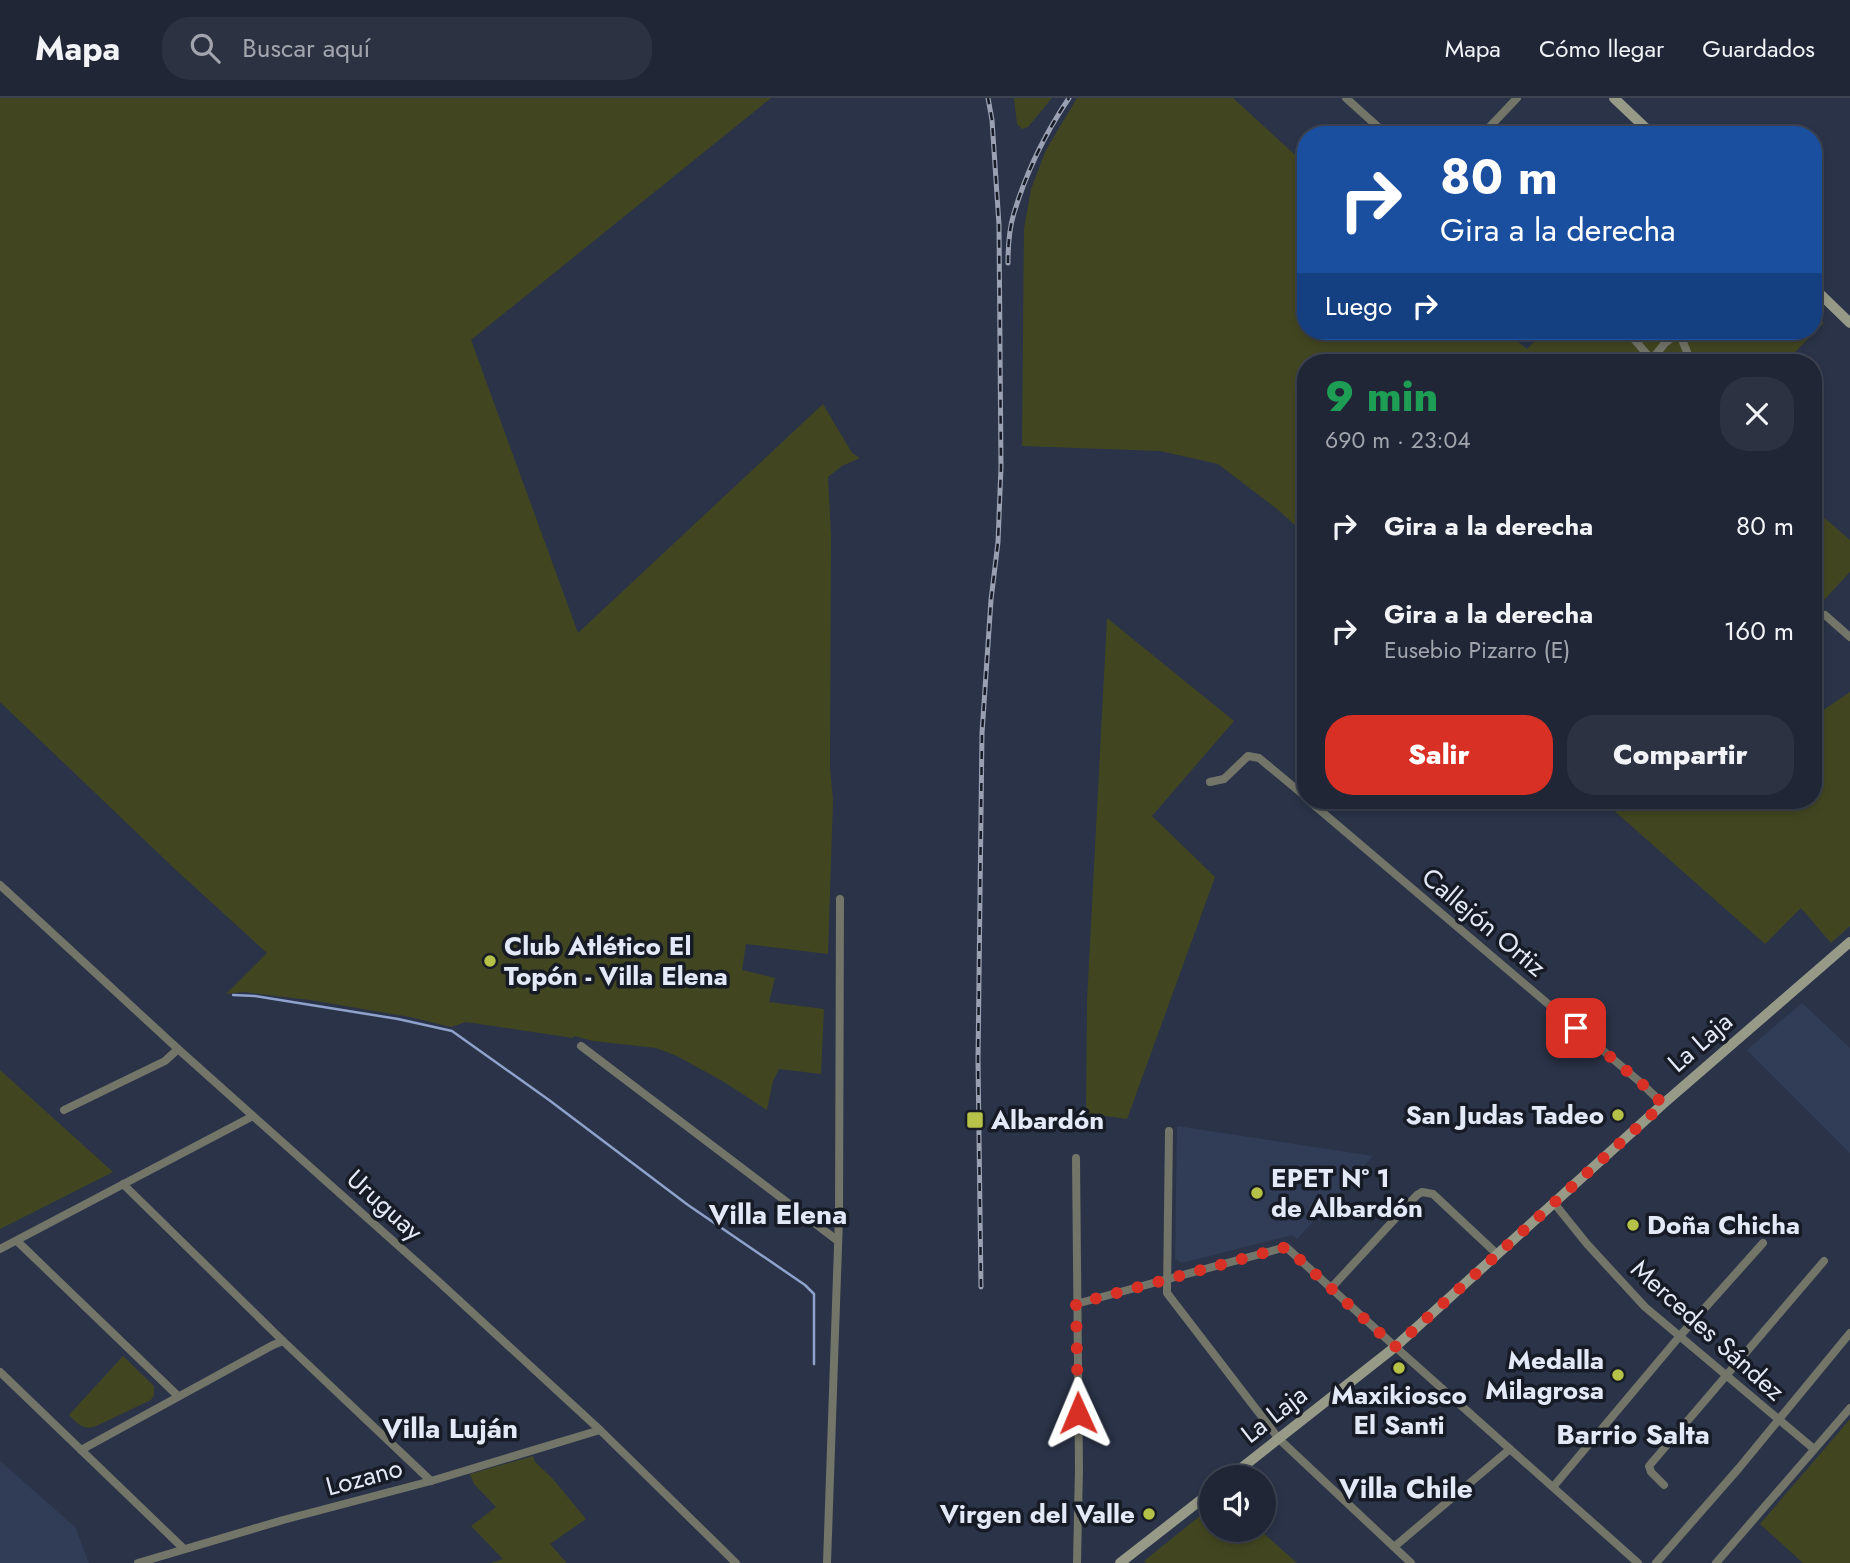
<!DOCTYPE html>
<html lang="es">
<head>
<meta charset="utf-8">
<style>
	body { margin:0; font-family:Jost,sans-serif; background:#2d3242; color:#f1f3f6; height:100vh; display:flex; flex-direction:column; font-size:26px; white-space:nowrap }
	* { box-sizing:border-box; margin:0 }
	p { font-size:23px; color:#a2a5ad }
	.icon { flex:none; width:38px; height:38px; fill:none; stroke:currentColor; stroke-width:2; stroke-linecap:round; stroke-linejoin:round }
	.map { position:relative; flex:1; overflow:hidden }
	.drawer { position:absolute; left:1297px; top:256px; width:525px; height:455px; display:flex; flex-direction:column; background:#202636; border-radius:28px; box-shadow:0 4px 10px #0003,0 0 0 2px #3d4351 }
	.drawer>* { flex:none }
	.hud { position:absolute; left:1297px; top:28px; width:525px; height:214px; border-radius:28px; box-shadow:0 4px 10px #0003,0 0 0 2px #3d4351; background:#1a4fa0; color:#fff; overflow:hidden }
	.buttons { position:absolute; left:1199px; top:1367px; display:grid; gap:14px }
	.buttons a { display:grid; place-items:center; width:77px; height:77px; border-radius:50%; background:#202636; box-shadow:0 4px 10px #0003,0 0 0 2px #3d4351; font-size:35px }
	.pin { position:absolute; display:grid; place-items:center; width:60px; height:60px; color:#fff; margin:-30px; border-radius:14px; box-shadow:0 4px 10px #0006 }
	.me { position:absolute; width:77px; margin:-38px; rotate:359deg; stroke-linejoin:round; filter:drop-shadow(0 0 5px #0008) }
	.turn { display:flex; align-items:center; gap:24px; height:147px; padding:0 28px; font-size:32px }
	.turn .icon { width:91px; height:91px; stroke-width:2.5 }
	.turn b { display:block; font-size:49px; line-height:60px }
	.then { display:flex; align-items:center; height:66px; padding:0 28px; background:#0003; gap:14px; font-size:26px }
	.round { display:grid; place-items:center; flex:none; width:74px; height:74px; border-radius:28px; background:#2d3242 }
	.summary { display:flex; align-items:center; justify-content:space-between; height:119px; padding:0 28px }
	h1 { font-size:42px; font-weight:800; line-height:52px; color:#1e9e55 }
	.action { display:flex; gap:14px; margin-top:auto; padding:14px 28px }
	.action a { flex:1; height:80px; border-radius:28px; background:#d93025; color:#fff; font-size:28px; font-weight:800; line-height:80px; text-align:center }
	.action a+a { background:#2d3242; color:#f1f3f6 }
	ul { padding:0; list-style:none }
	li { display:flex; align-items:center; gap:21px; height:105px; padding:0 28px }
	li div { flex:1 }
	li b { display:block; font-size:26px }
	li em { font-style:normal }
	header { display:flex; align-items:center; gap:42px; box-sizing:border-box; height:98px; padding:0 35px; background:#202636; border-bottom:2px solid #3d4351 }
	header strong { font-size:33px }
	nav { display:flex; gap:38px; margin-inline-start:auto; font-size:24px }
	.search { width:490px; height:63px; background:#2d3242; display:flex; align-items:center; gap:18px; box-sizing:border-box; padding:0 24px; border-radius:28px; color:#a2a5ad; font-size:26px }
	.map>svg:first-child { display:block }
	.built { fill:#313d57 }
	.green { fill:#424620 }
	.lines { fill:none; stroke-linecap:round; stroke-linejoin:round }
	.stream { stroke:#8fa2cc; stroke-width:2.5 }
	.minor { stroke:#737569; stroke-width:8 }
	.secondary { stroke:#979a87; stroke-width:10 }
	.rail-casing { stroke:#99a0b1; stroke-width:5 }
	.rail { stroke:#171b25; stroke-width:2.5; stroke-dasharray:8; stroke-linecap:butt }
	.route { stroke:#d93025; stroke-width:12; stroke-dasharray:0 21.6 }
	.poi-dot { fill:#b6c148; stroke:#171b25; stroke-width:2.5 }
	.labels { text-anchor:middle; stroke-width:7; stroke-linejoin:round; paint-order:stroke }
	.street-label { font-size:26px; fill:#e3e9f7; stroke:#171b25 }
	.poi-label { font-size:26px; font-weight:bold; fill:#e3e9f7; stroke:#171b25; text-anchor:start }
	.neighbourhood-label { font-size:28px; font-weight:bold; fill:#e3e9f7; stroke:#171b25 }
</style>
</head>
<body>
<header>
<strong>Mapa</strong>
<div class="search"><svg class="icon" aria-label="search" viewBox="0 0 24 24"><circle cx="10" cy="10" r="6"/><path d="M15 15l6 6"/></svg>Buscar aquí</div>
<nav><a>Mapa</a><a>Cómo llegar</a><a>Guardados</a></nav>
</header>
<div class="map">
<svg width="1850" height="1465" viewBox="0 0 1850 1465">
	<rect width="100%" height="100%" fill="#2a3348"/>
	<g class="built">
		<path d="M1802,905L1850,950V1055L1747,952Z"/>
		<path d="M1177,1028L1373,1058L1297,1141L1292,1137L1182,1165L1175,1161Z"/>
		<path d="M0,1363L75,1429L89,1465H0Z"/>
	</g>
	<g class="green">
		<path d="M0,0H771L471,242L578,535L823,306L852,355L860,360L842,368L828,379L831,437L830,670L833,702L828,856L746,846L742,872L775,880L769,904L824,911L821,976L779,971L773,983L767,1012L724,984L677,958L656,950L593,943L574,938L573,940L466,924L451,929L410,919L310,902L244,894L226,896L267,855L177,773L0,604Z"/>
		<path d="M1014,0H1052L1028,29L1022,31L1017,26Z"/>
		<path d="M1077,0H1233L1305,66L1306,233H1505L1527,251L1545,233H1813V215L1824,225L1785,264H1306L1305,436L1277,411L1218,366L1160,353L1022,348L1024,131L1031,91L1046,52Z"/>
		<path d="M1813,410L1850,442V474L1823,503L1813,494Z"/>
		<path d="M1107,520L1234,623L1152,718L1215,779L1127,1021L1098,1017H1086L1087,903Z"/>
		<path d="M1850,594V828L1831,845L1801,810L1765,846L1602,702H1813V619Z"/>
		<path d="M0,972L113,1074L0,1131Z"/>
		<path d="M123,1258L154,1288V1297L151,1302L94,1329C82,1332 76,1324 69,1317Z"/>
		<path d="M1850,1321V1465H1803L1760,1426Z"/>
		<path d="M533,1358L535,1364L552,1380L586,1421L550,1446L567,1465H491L503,1461L471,1428L496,1409L474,1386L470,1376Z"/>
		<path d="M1211,1409V1432H1260L1297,1465H1147L1144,1463Z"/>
	</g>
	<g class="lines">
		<path class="stream" d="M233,897L255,898L398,921L452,933L549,1002L688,1107L805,1187L814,1196V1266"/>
		<g class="minor">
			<path d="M1346,0L1387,37"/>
			<path d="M1482,37L1517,0"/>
			<path d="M1627,233L1651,261"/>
			<path d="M1679,234L1691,264"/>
			<path d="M1650,264L1665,245L1681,233"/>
			<path d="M1825,517L1850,539"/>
			<path d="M1210,684L1224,681L1248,658L1259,660L1306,699"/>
			<path d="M1308,702L1640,984L1663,1006"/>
			<path d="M0,787L178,951L438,1183L600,1332L736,1465"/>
			<path d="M581,948L838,1143"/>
			<path d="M64,1012L165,963L178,951"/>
			<path d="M1169,1033L1167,1195L1279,1341L1411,1465"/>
			<path d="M1076,1060L1079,1370L1077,1465"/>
			<path d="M123,1086L283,1243L431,1383"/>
			<path d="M1554,1105L1587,1146L1645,1209L1814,1351"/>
			<path d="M17,1143L178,1298"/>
			<path d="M0,1151L253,1018"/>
			<path d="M1332,1189L1417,1097L1422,1094L1433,1096L1497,1156"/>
			<path d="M1076,1206L1286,1149L1401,1254L1638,1465"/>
			<path d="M0,1274L184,1451"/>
			<path d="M81,1352L273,1247L283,1243"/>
			<path d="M1664,1387L1651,1374L1649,1368L1824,1163"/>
			<path d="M1553,1389L1679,1239L1763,1145"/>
			<path d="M1394,1449L1510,1351"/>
			<path d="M138,1465L283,1422L431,1383L600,1332"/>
			<path d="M827,1465L839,1120L840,801"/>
			<path d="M1656,1465L1739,1370L1850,1235"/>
			<path d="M1716,1465L1850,1310"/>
		</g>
		<g class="secondary">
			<path d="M1614,0L1653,37"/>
			<path d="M1813,189L1850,225"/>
			<path d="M1230,1379L1395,1249L1663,1006L1850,844"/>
			<path d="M1120,1465L1211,1394"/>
		</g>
		<g class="rail-casing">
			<g id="rail">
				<path d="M1008,165C1008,149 1009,131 1014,115C1026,75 1046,34 1069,0"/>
				<path d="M981,1189L978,962L982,635L991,502L998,444L1001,369L999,127L992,22L988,0"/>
			</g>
		</g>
		<use href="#rail" class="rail"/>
	</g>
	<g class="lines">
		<path class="route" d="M1078,1315L1076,1206L1286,1149L1395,1249L1663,1006L1640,984L1576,930"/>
	</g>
	<g class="poi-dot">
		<circle cx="490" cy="863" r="7"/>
		<circle cx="1618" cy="1017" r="7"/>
		<rect x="966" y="1013" width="18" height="18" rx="3.5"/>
		<circle cx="1257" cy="1095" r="7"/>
		<circle cx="1633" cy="1127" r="7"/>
		<circle cx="1399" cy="1270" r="7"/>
		<circle cx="1618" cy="1277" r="7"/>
		<circle cx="1149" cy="1416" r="7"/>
	</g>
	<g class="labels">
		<g class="street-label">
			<text transform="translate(1484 824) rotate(40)" y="9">Callejón Ortiz</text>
			<text transform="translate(1700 944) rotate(-41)" y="9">La Laja</text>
			<text transform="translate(385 1107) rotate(42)" y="9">Uruguay</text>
			<text transform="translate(1708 1232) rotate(42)" y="9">Mercedes Sández</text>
			<text transform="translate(1274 1316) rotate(-38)" y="9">La Laja</text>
			<text transform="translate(364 1379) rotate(-15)" y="9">Lozano</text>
		</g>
		<g class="poi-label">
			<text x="504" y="857">Club Atlético El<tspan x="504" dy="30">Topón - Villa Elena</tspan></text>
			<text x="1604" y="1026" text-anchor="end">San Judas Tadeo</text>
			<text x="991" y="1031">Albardón</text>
			<text x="1271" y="1089">EPET Nº 1<tspan x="1271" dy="30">de Albardón</tspan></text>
			<text x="1647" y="1136">Doña Chicha</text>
			<text x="1604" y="1271" text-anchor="end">Medalla<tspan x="1604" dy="30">Milagrosa</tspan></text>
			<text x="1399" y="1306" text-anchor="middle">Maxikiosco<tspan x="1399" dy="30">El Santi</tspan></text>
			<text x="1135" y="1425" text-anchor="end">Virgen del Valle</text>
		</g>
		<g class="neighbourhood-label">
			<text x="778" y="1126">Villa Elena</text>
			<text x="450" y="1340">Villa Luján</text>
			<text x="1633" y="1346">Barrio Salta</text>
			<text x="1406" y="1400">Villa Chile</text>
		</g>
	</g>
</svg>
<div class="buttons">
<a><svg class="icon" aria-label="sound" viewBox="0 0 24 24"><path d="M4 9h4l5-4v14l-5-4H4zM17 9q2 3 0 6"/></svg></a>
</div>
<div class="pin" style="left:1576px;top:930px;background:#d93025"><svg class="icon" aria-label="arrive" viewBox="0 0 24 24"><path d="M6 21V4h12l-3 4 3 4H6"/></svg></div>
<svg class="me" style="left:1078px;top:1315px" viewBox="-20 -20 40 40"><path d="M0-17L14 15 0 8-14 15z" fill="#d93025" stroke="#fff" stroke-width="4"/></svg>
<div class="hud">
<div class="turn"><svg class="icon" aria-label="right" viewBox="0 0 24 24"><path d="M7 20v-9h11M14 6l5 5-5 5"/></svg><div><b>80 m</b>Gira a la derecha</div></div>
<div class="then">Luego<svg class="icon" aria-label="right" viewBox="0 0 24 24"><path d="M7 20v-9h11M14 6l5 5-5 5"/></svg></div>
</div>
<section class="drawer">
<div class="summary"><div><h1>9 min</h1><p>690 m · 23:04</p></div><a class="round"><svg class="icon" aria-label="close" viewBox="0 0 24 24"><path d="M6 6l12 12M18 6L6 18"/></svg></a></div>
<ul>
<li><svg class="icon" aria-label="right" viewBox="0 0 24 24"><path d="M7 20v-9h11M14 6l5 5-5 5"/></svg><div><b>Gira a la derecha</b></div><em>80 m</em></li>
<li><svg class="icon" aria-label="right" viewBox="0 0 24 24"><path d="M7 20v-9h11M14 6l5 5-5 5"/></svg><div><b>Gira a la derecha</b><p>Eusebio Pizarro (E)</p></div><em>160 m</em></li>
</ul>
<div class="action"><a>Salir</a><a>Compartir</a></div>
</section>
</div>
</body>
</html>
